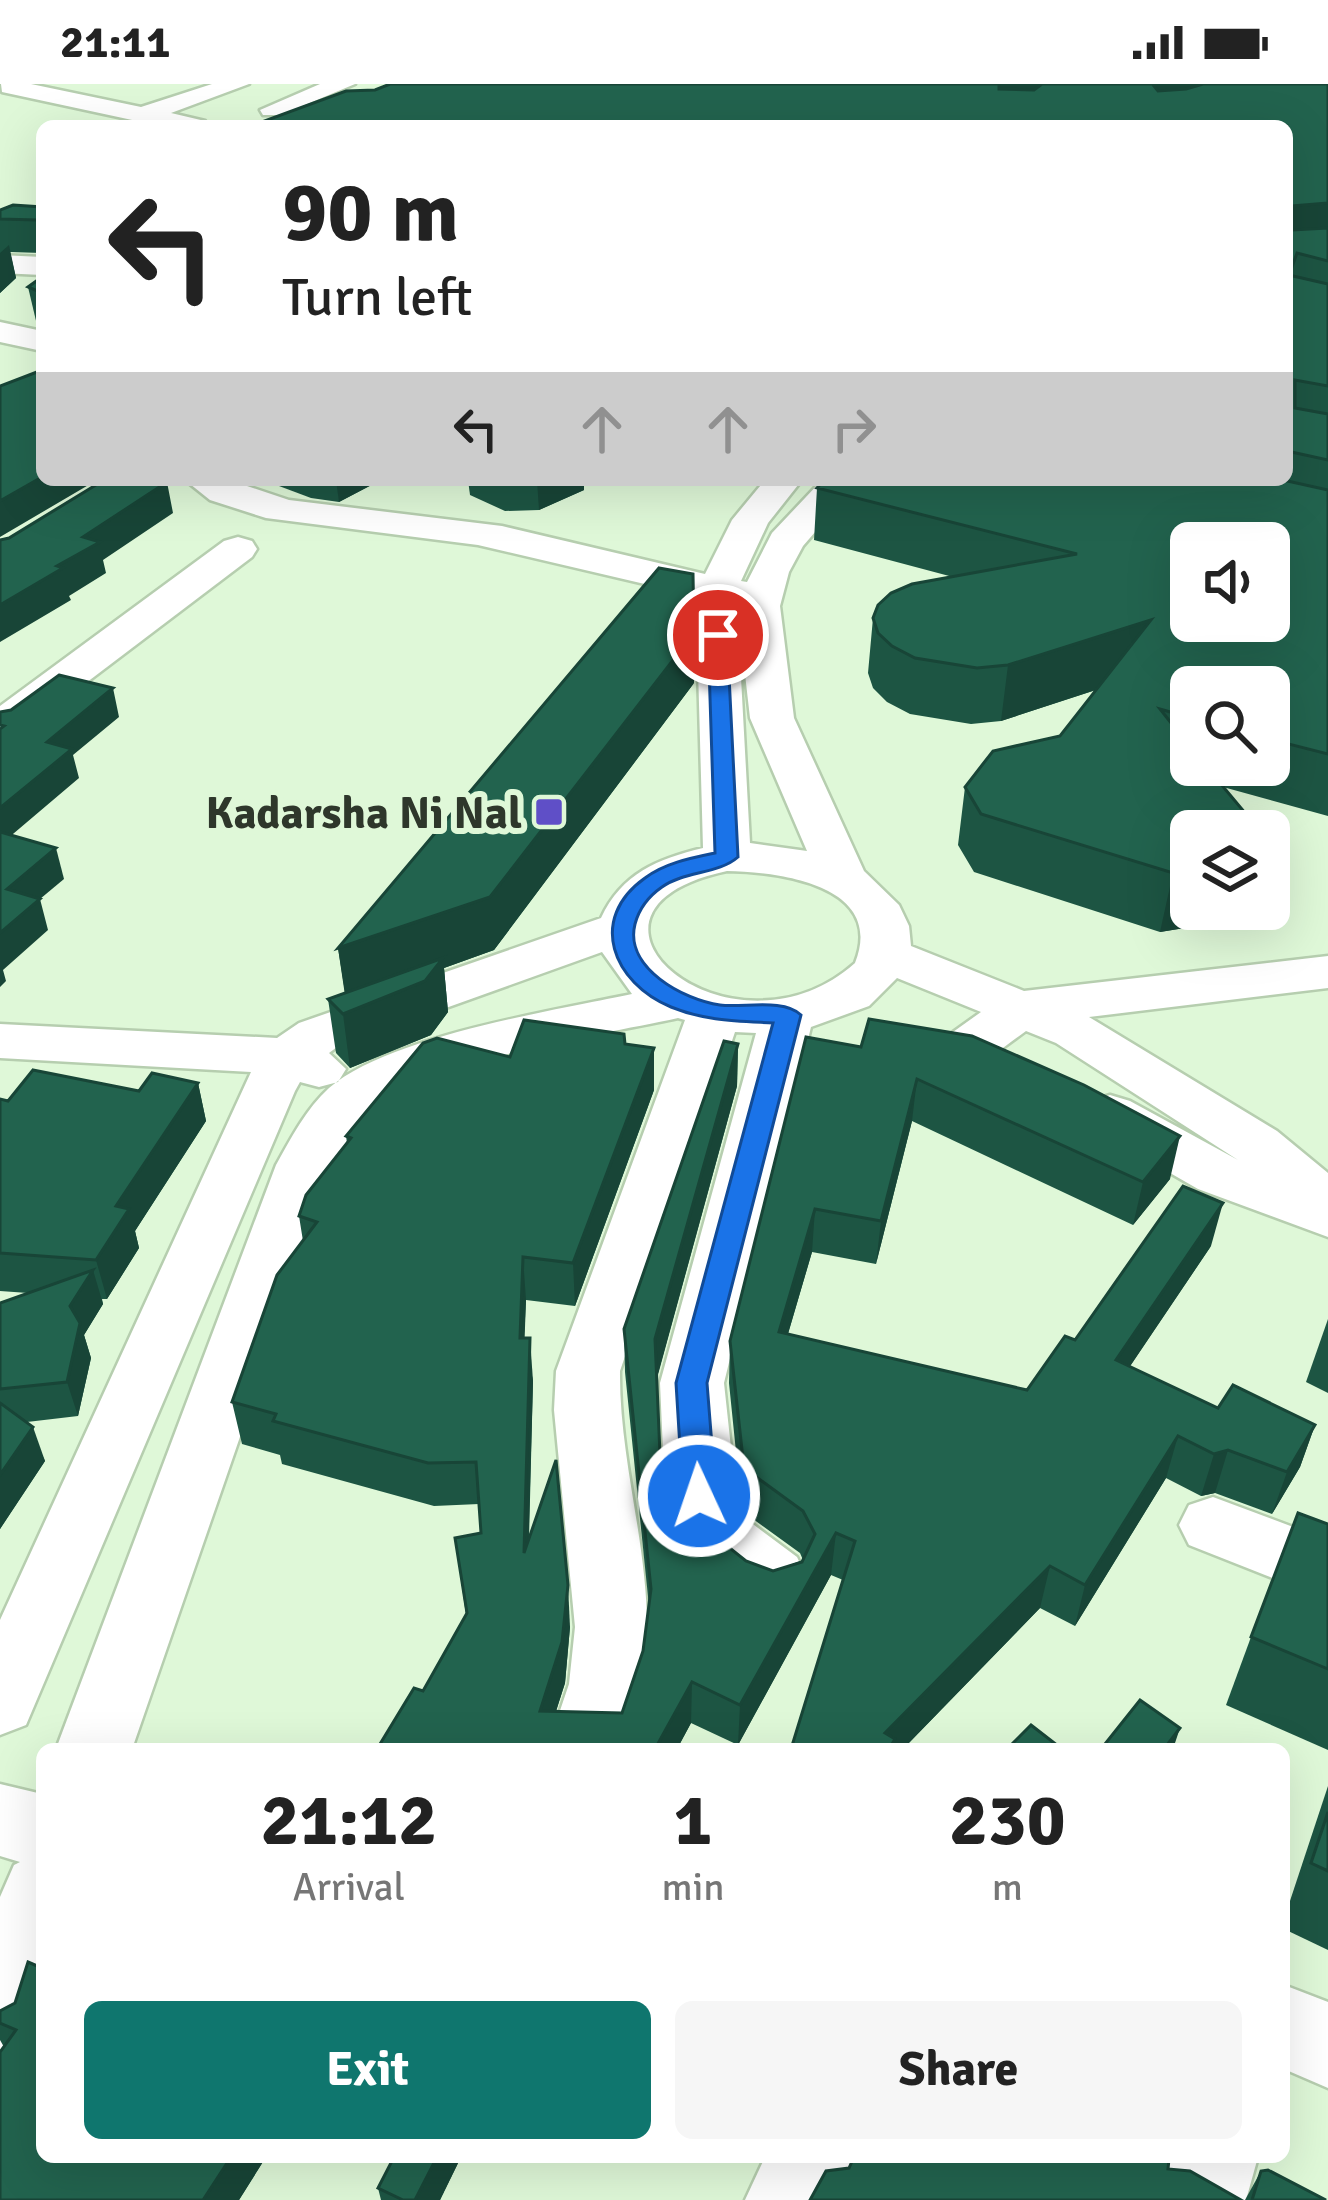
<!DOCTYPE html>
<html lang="en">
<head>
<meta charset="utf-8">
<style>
	body { margin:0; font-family:Signika,sans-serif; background:#f6f6f6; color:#222; height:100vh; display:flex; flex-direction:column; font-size:45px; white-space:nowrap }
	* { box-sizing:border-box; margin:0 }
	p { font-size:39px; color:#767676 }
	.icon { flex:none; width:66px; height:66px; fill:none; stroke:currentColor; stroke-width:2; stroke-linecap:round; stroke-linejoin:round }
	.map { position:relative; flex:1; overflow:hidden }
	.drawer { position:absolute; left:36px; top:1659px; width:1254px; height:420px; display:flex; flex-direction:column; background:#fff; border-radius:18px; box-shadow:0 12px 48px #0002 }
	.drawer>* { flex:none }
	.hud { position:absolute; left:36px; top:36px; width:1257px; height:366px; border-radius:18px; box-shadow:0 12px 48px #0002; background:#fff; color:#222; overflow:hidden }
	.tools { position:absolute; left:1170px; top:438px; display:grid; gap:24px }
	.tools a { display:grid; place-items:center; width:120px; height:120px; border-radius:18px; background:#fff; box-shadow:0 12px 48px #0002; font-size:60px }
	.pin { position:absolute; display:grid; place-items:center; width:102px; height:102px; color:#fff; margin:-51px; border:6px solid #fff; border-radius:50%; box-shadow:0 3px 12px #0007 }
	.me { position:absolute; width:132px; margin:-66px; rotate:357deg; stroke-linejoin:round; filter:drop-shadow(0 0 9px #0008) }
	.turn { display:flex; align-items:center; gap:42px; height:252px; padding:0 48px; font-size:54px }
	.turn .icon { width:156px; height:156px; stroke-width:2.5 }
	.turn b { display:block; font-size:84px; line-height:102px }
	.lanes { display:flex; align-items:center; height:114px; padding:0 48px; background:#0003; justify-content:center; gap:60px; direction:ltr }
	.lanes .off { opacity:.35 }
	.eta { display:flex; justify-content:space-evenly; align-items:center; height:204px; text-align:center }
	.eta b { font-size:72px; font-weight:800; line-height:84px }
	.primary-button { display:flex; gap:24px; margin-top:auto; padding:24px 48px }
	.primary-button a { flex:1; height:138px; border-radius:18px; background:#0f766e; color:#fff; font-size:48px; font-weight:800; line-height:138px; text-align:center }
	.primary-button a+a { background:#f6f6f6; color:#222 }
	.status { display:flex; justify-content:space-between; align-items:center; height:84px; padding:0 60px; background:#fff; direction:ltr }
	.status svg { height:33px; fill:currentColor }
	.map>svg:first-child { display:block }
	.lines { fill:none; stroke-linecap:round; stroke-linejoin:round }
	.minor-casing { stroke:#b6ceaf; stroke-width:5 }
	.minor { fill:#fff; fill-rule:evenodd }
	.wall { fill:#1d5543; fill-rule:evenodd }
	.shaded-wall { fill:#184537 }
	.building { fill:#22634e; stroke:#184537; stroke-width:3; fill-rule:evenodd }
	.route { fill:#1a73e8; stroke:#114b97; stroke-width:3 }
	.poi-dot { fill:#5f4fc7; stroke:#dff8d8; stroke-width:4.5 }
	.labels { text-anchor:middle; stroke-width:12; stroke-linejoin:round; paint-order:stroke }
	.poi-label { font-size:45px; font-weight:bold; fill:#2e372b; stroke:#dff8d8; text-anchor:end }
</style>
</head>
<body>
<div class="status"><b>21:11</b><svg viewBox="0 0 49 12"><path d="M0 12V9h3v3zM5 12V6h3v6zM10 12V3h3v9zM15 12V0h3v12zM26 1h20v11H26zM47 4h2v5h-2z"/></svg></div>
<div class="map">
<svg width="1328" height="2116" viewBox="0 0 1328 2116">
	<rect width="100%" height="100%" fill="#dff8d8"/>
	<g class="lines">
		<g class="minor-casing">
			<g id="minor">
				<path d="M1,0H31L141,23L212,0H249L171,29L205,37L209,42H160L2,8Z"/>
				<path d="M320,0H355L281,31H263L260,26Z"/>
				<path d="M0,171L42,173V191L0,189Z"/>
				<path d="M0,238L42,247V267L0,258Z"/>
				<path d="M185,396H229L289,416L502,442L705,490L732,436L765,396H802L768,439L741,497L747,498L772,449L822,396H860L803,462L789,488L780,522L794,634L864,787L899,821L909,842L911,862L1024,907L1328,872V904L1089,933L1277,1047L1328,1089V1153L1198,1105L1090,1043L1082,1030L1090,1017L1110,1011L1130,1017L1238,1076L1056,959L1026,947C999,966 980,987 946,977L938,965L946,953L981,928L897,894L869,922L811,943L724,1299L738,1429L797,1473L807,1494L797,1515L772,1524L747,1515L684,1465L665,1412L660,1299L756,949L735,948L620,1287C619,1374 648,1461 647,1547C646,1589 635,1625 623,1665H547L569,1600L575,1543L554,1326L556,1287L685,936L678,934C592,953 437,973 371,1029C354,1043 344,1062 334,1081L132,1665H56L276,1081C291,1054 306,1025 329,1004C390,952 552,927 632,910L602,868L337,963L329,969L346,985L338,998L319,1003L300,998L295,1007L26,1641L0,1651V1536L251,988L0,974V940L277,954L299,939L601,834C622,789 658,775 703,764L696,512L478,461L266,434L210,416ZM737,520L750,634L807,767L750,759ZM727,787C779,788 886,801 855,879C731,989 539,827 727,787Z"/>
				<path d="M238,453L252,457L257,465L252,473L16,652L0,656V622L224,457Z"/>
				<path d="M1213,1413L1328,1456V1516L1189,1461L1179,1441L1189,1421Z"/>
				<path d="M0,1700L42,1710V1924L30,1954L0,1966V1813L14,1781L20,1778L0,1772Z"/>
				<path d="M1284,1901L1328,1918V2004L1284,1985Z"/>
				<path d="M765,2073H858L839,2116H745Z"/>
				<path d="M1170,2073H1258L1246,2116H1156Z"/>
			</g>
		</g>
		<use href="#minor" class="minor"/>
	</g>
	<g class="wall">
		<path d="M1328,0V732L1223,703L1191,825H1225L1215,839L1160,848L974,788L958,761L965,703L1060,652L1096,606L1001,637L971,640L910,630L887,618L873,604L868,589L873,534L953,493L814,456L817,404L824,396H1287V42H251ZM1191,603H1269V681H1191Z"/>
		<path d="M42,123V169L10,168L16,194L0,209V126Z"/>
		<path d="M42,193V244L37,241L28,203Z"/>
		<path d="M263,396H381L339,418L311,414Z"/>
		<path d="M468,396H584V406L539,426L505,427L470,411Z"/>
		<path d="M694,599L494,866L444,884L448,928L431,951L350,984L336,969L328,915L345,908L338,864Z"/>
		<path d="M625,960L654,964V1006L575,1222L526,1216L524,1254L533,1297L529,1455L570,1543L565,1599L556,1627L622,1629L643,1567L649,1522L625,1288L624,1245L738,960L737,1002L657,1293L660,1370L682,1426L746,1477L773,1487L803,1476L800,1469L742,1427L729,1299L730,1257L861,963L1170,1095L1133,1141L912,1037L876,1180L812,1168L788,1250L1027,1306L1075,1256L1211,1162L1130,1282L1218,1324L1315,1341L1300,1383L1272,1430L1215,1409L1201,1412L1166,1394L1075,1542L1040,1524L903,1665H791L843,1496L831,1491L738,1661L691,1639L677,1665H377L423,1607L466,1531L455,1454L481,1449L479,1420L434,1422L282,1380L280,1371L242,1360L232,1318L303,1157L299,1132L347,1059L346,1052L510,973Z"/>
		<path d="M198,999L206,1037L135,1147L139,1164L107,1215H102L103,1220L84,1251L91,1274L78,1332L27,1338L45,1377L0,1445V1219L28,1209L0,1207V1015L8,1017L139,1007Z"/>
		<path d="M1328,1235V1309L1306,1298Z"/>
		<path d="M1328,1440V1666L1226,1621L1251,1553Z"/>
		<path d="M1328,1702V1866L1284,1845V1835Z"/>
		<path d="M15,1919L42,2073H266L239,2116H0L4,1963L0,1956V1927Z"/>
		<path d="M394,2073H461L440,2116H381L378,2104Z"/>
		<path d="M1261,2087L1326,2116H1245Z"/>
	</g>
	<g class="shaded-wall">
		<path d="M999,0H1045L995,38Z"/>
		<path d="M1157,0H1217L1148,41L1154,2Z"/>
		<path d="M1328,119V162L1287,166L1293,122Z"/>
		<path d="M42,132V161L37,136Z"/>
		<path d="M9,161L16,194L0,209V169Z"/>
		<path d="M42,393V396H97L0,453V417Z"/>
		<path d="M336,396H381L339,418Z"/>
		<path d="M537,396H584V406L539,426Z"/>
		<path d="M167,398L173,429L103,476L106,489L69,512L71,516L0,558V521L57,482L83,453Z"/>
		<path d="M1151,536L1141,591L1001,637L1008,581Z"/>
		<path d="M694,549V599L494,866L444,884L448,928L431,951L350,984L343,930L346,918L338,864Z"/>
		<path d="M113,604L119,633L73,671L79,694L0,761V724L47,658Z"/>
		<path d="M56,764L64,795L16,835L7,805Z"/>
		<path d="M1191,786V825H1225L1215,839L1160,848L1173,789Z"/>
		<path d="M40,815L48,846L3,886L6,897L0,903V849Z"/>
		<path d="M738,960L737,1002L656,1298L655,1255Z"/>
		<path d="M654,964V1006L575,1222L573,1179Z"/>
		<path d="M917,995L912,1037L876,1180L881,1137Z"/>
		<path d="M198,999L206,1037L135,1147L139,1164L107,1215L96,1176L116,1122Z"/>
		<path d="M1180,1052L1170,1095L1133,1141L1143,1098Z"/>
		<path d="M1223,1119L1211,1162L1106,1318L1116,1276Z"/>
		<path d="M815,1125L812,1168L776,1290L779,1248Z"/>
		<path d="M523,1173L526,1216L523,1297L520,1254Z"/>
		<path d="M93,1186L103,1220L84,1251L91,1274L78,1332L67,1298L70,1222Z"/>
		<path d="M530,1254L533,1297L527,1511L524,1469Z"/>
		<path d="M1315,1341L1300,1383L1272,1430L1287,1388Z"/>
		<path d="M33,1343L45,1377L0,1445V1391Z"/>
		<path d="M1178,1352L1166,1394L1075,1542L1085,1501Z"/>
		<path d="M1228,1366L1215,1409L1201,1412L1214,1370Z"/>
		<path d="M836,1449L831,1491L738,1661L740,1621Z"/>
		<path d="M1050,1482L1040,1524L903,1665H882L885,1649Z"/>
		<path d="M568,1501L570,1543L565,1599L544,1665L540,1627Z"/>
		<path d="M692,1598L691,1639L677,1665H655Z"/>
		<path d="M1180,1644L1173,1665H1164Z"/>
		<path d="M231,2073H266L239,2116H203Z"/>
		<path d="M437,2073H461L440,2116H415Z"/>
	</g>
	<g class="building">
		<path d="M390,0H999V5L1034,6L1042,0H1157L1154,2L1158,7L1186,5L1203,0H1328V119L1293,122V146L1328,144V177L1297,169L1292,183L1287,179V42H455L448,40L251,42L346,7L375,6Z"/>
		<path d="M13,121L42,123V132L37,136L0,135V126Z"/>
		<path d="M1293,192L1328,200V302L1295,296V324L1328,330V376L1287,367V193Z"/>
		<path d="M42,193V209L28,203Z"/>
		<path d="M40,281H42V393L0,417V302L37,288Z"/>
		<path d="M104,396H165L167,398L83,453L100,458L57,482L63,484L0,521V456L9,454Z"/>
		<path d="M824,396H1283L1328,406V670L1269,655V603H1191V634L1160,625L1191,664V681H1205L1256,742L1252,747H1191V786L1173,789L981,730L965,703L993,667L1060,652L1151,536L1008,581L977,584L915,574L892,562L878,549L873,534L878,521L891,509L912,500L1077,470L817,404ZM1191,459H1269V537H1191Z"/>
		<path d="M659,484L693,490L694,549L490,813L338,864Z"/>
		<path d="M59,591L113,604L47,658L72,665L0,724V645L4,642L0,641V628L11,626Z"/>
		<path d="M0,748L56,764L7,805L40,815L0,849Z"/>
		<path d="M443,874L425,897L343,930L328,915Z"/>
		<path d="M869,935L972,952L1084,1001L1180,1052L1143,1098L917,995L881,1137L815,1125L779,1248L1027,1306L1065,1252L1075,1256L1183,1102L1223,1119L1116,1276L1218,1324L1233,1301L1315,1341L1287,1388L1228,1366L1214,1370L1178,1352L1085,1501L1050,1482L885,1649L895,1655L889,1665H791L855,1457L836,1449L740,1621L692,1598L655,1665H377L414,1604L423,1607L467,1529L455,1454L481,1449L476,1378L428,1379L273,1337L276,1330L232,1318L277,1191L317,1138L299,1132L306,1111L351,1054L346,1052L423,959L437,954L510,973L524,936L624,950L625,960L654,964L573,1179L523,1173L520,1254H530L524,1469L556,1376L568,1501L562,1558L540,1627L622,1629L643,1567L651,1505L624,1245L724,957L738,960L655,1255L660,1370L682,1426L746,1477L773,1487L802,1478L815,1450L803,1427L744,1384L730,1257L806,953L861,963Z"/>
		<path d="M33,986L139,1007L152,989L198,999L116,1122L129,1125L96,1176L0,1169V1015L8,1017Z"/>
		<path d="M93,1186L70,1222L80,1239L67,1298L0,1305V1219Z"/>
		<path d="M0,1319L33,1343L0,1391Z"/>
		<path d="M1298,1429L1328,1440V1585L1251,1553Z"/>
		<path d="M1140,1616L1180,1644L1164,1665H1101Z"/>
		<path d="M1031,1641L1062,1665H1007Z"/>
		<path d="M1328,1728V1787L1311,1779Z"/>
		<path d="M28,1878L42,1884V2073H231L203,2116H0V1968L16,1946L0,1939V1927L15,1919Z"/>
		<path d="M394,2073H437L415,2116H403L378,2104Z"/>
		<path d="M854,2073H1166L1169,2075L1168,2085L1190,2087L1241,2116H810L826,2087L849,2084Z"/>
		<path d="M1268,2086L1326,2116H1252L1261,2087Z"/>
	</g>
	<path class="route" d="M718,545L727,551L738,773C719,790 684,787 662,803C649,812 639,825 635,840C624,884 684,916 720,921C743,924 784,914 801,931L707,1299L716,1412L711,1421L699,1425L688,1421L683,1412L676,1299L773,939C737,937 705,937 671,923C613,899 587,835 645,794C665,779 691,774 715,769L708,551Z"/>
	<rect class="poi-dot" x="534" y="713" width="30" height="30" rx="6"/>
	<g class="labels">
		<g class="poi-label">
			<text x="522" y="744">Kadarsha Ni Nal</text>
		</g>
	</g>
</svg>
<div class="tools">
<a><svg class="icon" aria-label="sound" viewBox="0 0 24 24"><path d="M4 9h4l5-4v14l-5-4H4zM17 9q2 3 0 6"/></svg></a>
<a><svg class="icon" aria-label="search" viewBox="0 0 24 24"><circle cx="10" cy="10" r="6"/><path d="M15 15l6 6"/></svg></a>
<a><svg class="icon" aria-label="layers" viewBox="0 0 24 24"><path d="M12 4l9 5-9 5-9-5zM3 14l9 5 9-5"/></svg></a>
</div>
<div class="pin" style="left:718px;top:551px;background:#d93025"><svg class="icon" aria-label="arrive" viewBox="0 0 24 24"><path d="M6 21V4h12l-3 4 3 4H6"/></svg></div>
<svg class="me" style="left:699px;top:1412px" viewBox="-20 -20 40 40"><circle r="17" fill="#1a73e8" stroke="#fff" stroke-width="3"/><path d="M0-11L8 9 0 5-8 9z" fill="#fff"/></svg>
<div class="hud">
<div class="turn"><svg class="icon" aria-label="left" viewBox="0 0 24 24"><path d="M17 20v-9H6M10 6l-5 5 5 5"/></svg><div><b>90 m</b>Turn left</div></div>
<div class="lanes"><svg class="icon" aria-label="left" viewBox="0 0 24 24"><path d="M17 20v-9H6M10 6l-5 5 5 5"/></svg><svg class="icon off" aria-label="ahead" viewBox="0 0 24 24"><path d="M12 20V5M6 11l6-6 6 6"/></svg><svg class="icon off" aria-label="ahead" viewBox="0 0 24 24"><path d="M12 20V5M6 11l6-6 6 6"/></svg><svg class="icon off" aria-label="right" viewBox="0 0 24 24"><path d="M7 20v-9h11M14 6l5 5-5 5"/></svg></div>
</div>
<section class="drawer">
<div class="eta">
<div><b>21:12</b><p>Arrival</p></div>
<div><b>1</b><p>min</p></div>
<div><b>230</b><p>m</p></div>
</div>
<div class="primary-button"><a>Exit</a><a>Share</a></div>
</section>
</div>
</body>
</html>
